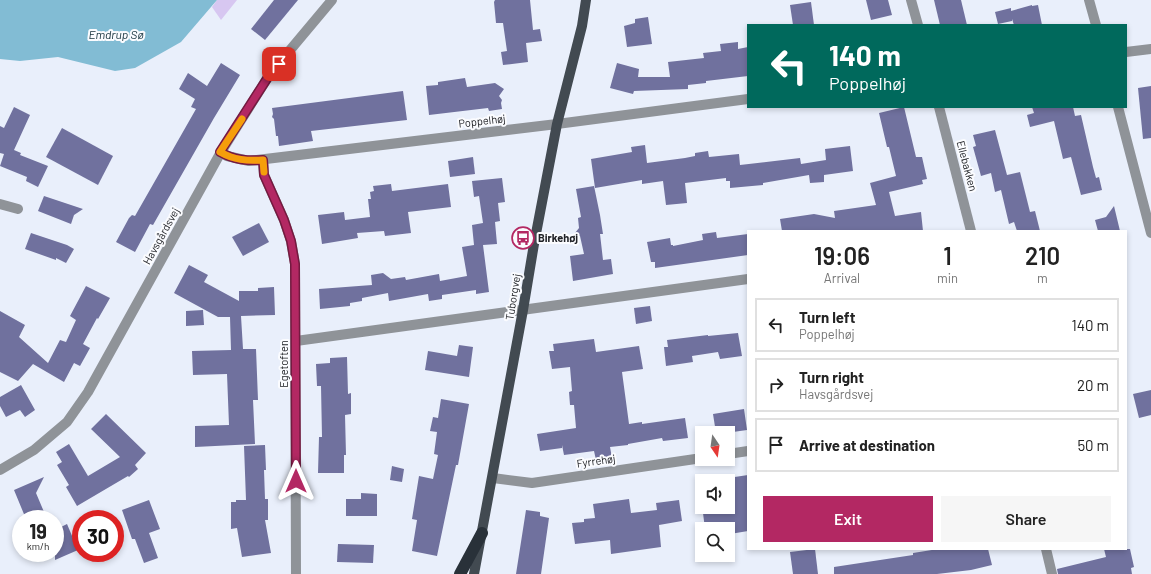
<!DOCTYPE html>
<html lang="en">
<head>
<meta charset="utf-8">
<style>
	body { margin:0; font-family:Barlow,sans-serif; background:#f6f6f6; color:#222; height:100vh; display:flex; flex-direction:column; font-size:15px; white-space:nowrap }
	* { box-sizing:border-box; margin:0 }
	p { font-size:13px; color:#767676 }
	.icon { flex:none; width:22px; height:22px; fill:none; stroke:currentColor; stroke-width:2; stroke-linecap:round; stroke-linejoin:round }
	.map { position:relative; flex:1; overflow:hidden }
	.details { position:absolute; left:747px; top:230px; width:380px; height:320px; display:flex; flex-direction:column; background:#fff; border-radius:0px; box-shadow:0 2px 6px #0003 }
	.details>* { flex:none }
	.top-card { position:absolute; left:747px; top:24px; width:380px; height:84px; border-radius:0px; box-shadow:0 2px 6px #0003; background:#00695c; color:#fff; overflow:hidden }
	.needle { width:26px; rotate:167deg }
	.buttons { position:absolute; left:695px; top:426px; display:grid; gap:8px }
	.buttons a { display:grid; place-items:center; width:40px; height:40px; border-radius:0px; background:#fff; box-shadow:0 2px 6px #0003; font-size:20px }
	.speed { position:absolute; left:12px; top:510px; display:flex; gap:8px; font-size:20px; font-weight:700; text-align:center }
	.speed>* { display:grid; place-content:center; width:52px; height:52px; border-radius:50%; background:#fff; box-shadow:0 2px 6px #0003; line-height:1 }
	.speed small { font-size:10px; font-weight:400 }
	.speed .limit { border:6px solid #d22; background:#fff; color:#111 }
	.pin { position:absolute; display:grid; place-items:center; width:34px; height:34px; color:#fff; margin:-17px; border-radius:8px; box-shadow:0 2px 6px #0006 }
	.me { position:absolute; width:44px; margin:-22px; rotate:0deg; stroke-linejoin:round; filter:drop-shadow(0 0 3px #0008) }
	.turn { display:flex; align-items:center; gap:14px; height:84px; padding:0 16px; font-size:18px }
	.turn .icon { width:52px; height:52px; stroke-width:2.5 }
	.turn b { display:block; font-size:28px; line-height:34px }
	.eta { display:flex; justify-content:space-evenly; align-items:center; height:68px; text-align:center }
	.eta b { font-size:24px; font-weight:600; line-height:28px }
	.action { display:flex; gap:8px; margin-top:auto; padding:8px 16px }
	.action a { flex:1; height:46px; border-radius:0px; background:#b32863; color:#fff; font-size:16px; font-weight:600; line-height:46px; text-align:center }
	.action a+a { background:#f6f6f6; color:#222 }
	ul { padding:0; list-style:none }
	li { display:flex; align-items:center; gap:12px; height:54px; margin:0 8px 6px; padding:0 8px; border:2px solid #e0e0e0; border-radius:0px }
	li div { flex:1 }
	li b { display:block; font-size:15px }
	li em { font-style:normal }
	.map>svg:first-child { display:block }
	.green { fill:#d7c7f1 }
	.water { fill:#82bcd4 }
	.building { fill:#70719e }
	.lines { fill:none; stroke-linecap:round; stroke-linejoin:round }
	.street { stroke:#8f9398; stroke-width:10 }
	.primary { stroke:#424a51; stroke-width:10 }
	.highway { stroke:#293139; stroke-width:12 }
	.route-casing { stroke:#741a40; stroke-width:10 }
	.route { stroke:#b32863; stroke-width:7 }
	.slow { stroke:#f59e0b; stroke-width:7 }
	.labels { text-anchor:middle; stroke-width:4; stroke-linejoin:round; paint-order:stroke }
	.street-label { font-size:11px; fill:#202227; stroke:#fbfcff }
	.poi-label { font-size:11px; font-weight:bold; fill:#202227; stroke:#fbfcff; text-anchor:start }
	.water-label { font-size:12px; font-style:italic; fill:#15313c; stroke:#fbfcff }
</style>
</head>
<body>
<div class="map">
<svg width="1151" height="574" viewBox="0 0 1151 574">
	<rect width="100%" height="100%" fill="#e9effb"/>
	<path class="green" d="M217,0H237L221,20L212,7Z"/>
	<path class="water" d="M0,0H217L181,42L135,68L115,71L58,57L20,61L0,59Z"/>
	<g class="building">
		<path d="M274,0H298L265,40L251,29Z"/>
		<path d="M495,0H530L533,30L540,29L542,41L526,43L528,62L503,65L501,52L507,51L503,23H496L494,2Z"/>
		<path d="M866,0H888L892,15L871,20Z"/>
		<path d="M934,0H961L967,25H940Z"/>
		<path d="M811,2L814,25H793L790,5Z"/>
		<path d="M1032,5V6L1038,5L1042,25H1014L1012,19V21L998,24L995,12L1011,8V11Z"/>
		<path d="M648,17L652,44L627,47L624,26L635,23V19Z"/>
		<path d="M738,42V49L748,47V76L706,81V83L688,85V89L634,91L633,94L610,88L617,63L639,69L638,77H670L668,62L704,58L703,53L721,51L720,44Z"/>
		<path d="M221,63L240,75L214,118L153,225L150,224L135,252L116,242L129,218L132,215L135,216L196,109L191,107L195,99L179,89L188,73L207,86Z"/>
		<path d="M465,78L467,87L495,83L504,89L499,96L502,100L501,103L502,109L489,111L488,108L429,115L426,86L438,85V82Z"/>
		<path d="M1151,86V138L1143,139L1138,88Z"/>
		<path d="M403,91L407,120L311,131L313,141L279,146L278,136H276L274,119L272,117L273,114L272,108Z"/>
		<path d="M14,107L30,115L14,150L21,153L20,155L48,166L38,187L26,181L27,177L0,166L4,154L0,153V126L4,128Z"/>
		<path d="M904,107L916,157H922L927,179L922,180L923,184L889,192L895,216L921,212L923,231H782L780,219L814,214L835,218L834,211L876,205L870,183L896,176L889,147H887L879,113Z"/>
		<path d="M1032,107H1073L1075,116L1081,115L1093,167L1096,178L1099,177L1102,190L1081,195L1071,157L1063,159L1054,121L1030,127L1027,115L1034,113Z"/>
		<path d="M62,128L113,156L98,185L46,157Z"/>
		<path d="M995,130L1007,175L1020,172L1030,212L1035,211L1040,231H1017L1014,222L1009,224L1001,190L995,192L991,173L981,176L973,147L976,146L973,135Z"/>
		<path d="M645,145L647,163L685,158L695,156V153L708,151L709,157L739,154L740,165L800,158L801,164L826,160L825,149L850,146L853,171L824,175V182L810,183L809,175L763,183V185L730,188V181H726V178L685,183L687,203L666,205L663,181L642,184V180L595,188L591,159L632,152L631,147Z"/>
		<path d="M473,157L475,174L450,177L448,161Z"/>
		<path d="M502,178L505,202L498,203L500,221L495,222L497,244L483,245L489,292L476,294V290L442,295V299L429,301L428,294L389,301L388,293L362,298V301L350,303V306L320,309L319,289L372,285L371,275L383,273L391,279L405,277L406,280L439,274L440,281L467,276L462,247L474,245L472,225L483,223L479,196L474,197L472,181Z"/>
		<path d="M391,184L392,191L448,184L451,207L408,212L411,233L385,236L384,231L357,233L358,238L322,244L318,215L344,212L345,220L370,217L368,199H371L370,192L374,191L373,186Z"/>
		<path d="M594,186L600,215L603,234H600L603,260L611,259L613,274L573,281L570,256L584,254L580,236L575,233L579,228L578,218L581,217L576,189Z"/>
		<path d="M44,196L83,209L74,215L71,224L38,211Z"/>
		<path d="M1114,206L1120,231H1098L1095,220L1106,217Z"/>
		<path d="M259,223L269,242L243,256L232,237Z"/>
		<path d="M716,232L717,238L748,234V255L655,268V262H651L647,242L670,238L671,245H673V246L703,240L702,234Z"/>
		<path d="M31,233L67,245L74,249L66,263L56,258V260L25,249Z"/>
		<path d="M189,265L208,275L204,282L239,301V291H258V288L274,287L275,315L241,316L243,349H256L258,400H253L255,444L195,447V426L229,425L227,374L193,375L192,351L231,350L230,317H218L174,293Z"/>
		<path d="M86,286L110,298L98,319L97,318L83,344L90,348L80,366L74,363L64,382L33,364L18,381L0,372V311L25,325L19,337L48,363L60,340L66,342L76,320L70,316Z"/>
		<path d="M650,306L652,321L636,324L634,308Z"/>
		<path d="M203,310L204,325L186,326V311Z"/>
		<path d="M738,333L742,356L720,359L718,352L692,356L693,362L666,366L664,347H668L667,340L708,335V336Z"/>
		<path d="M594,339L596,352L639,346L643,369L622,372L629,424L642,422V424L685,418L688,438L663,441L662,438L628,444V445L610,447L612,458L596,460L594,451L564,455L562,445V448L540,451L537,434L576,428L574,405H570L569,392L572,391L570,367L552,369L549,351H554L553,344Z"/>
		<path d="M459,345L473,347L469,377L425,370L428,351L457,356Z"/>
		<path d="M347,357L348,394L351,393V414L345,415L346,455H344V473H318L319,437H322L321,386H317L316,364L330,363V358Z"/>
		<path d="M21,385L35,410L25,417L20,410L6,417L0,406V397Z"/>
		<path d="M1151,390V415L1139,418L1133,394Z"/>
		<path d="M441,399L469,404L458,465H456L437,556L412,551L417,520L412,519L419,476L433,479L438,455L434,454L437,432L430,431L433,417L438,418Z"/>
		<path d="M744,409L747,430L733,432V433H716L713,414Z"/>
		<path d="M106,414L146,453L135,465L138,469L129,477L128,476L77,506L66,487L69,485L57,465L62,462L56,452L69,444L88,476L120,457L91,429Z"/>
		<path d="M265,445L266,470H264L265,499H268V520H265L271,553L242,557L237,528L231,529V502H236V500H246L244,446Z"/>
		<path d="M392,466L404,469L402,482L390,480Z"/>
		<path d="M748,475V531L730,534L728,529H705L703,513L707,512L706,507H728V478Z"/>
		<path d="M44,477L36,493L47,519H26L14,490Z"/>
		<path d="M361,493L377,494V516H346V499H361Z"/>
		<path d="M629,499L631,513L657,510L656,503L679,500L682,521L659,525L661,547L611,554L610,540L575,544L572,523L584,522V519L595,518L593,504Z"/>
		<path d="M149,500L160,529L149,533L158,558L144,563L135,539H132L122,510Z"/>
		<path d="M526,510L540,512V516L549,518L541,574H516Z"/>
		<path d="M67,524L78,550L55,560V530Z"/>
		<path d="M338,544L374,545L373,563L337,562Z"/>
		<path d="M815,549L818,574H793L790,552Z"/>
		<path d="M938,549H988L992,565L971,570L937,574H834V567L913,555V553Z"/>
		<path d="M1104,549H1130L1134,567L1131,568L1132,574H1058L1057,569L1106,557Z"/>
	</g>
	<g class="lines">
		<g class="street">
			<path d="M911,0L918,25"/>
			<path d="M1089,0L1096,25"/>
			<path d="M1126,52L1151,49"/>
			<path d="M939,107L971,231"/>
			<path d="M1118,107L1151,233"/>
			<path d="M221,152L227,156L249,161L557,124L748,99"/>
			<path d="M263,160L264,175L284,220L291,241L295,264L296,574"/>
			<path d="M0,204L18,209"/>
			<path d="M296,341L748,279"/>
			<path d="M728,454L748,451"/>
			<path d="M0,470L34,450L67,422L88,392L221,152L270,74L332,0"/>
			<path d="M493,478L532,483L702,458"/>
			<path d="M1046,549L1052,574"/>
		</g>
		<path class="primary" d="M474,574L523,310L534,244L557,124L582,26L586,0"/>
		<path class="highway" d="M460,574L482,533"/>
	</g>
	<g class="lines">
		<g class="route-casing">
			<path id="route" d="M279,64L270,74L220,152C234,160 247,161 263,160L264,175L284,220L291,241L295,264L296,481"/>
		</g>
		<use href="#route" class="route"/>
		<path class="slow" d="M242,119L220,152C234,160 247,161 263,160L264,172"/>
	</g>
	<defs>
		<g id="bus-ring" transform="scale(1.15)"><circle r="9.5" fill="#fbfcff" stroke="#b32863" stroke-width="1.5"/><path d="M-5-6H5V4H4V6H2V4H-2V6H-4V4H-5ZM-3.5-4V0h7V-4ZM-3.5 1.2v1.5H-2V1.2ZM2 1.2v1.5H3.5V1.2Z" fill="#b32863"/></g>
	</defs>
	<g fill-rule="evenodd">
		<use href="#bus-ring" x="523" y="238"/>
	</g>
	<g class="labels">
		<g class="street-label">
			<text transform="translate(482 121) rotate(-7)" y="4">Poppelhøj</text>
			<text transform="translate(967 166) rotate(75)" y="4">Ellebakken</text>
			<text transform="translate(161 236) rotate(-61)" y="4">Havsgårdsvej</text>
			<text transform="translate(513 297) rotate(-81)" y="4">Tuborgvej</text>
			<text transform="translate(284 364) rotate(-90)" y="4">Egetoften</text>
			<text transform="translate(596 461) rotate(-8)" y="4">Fyrrehøj</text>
		</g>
		<g class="poi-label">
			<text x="538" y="242">Birkehøj</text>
		</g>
		<g class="water-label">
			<text x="116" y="39">Emdrup Sø</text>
		</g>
	</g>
</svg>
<div class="buttons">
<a><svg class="needle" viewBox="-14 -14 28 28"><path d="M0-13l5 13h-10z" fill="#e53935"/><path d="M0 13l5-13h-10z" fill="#767676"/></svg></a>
<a><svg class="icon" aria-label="sound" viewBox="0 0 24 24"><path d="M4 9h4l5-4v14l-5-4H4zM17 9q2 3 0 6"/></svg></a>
<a><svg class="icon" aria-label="search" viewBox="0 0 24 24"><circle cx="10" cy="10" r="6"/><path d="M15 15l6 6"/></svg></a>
</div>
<div class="speed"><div>19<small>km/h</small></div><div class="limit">30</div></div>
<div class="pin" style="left:279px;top:64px;background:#d93025"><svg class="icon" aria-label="arrive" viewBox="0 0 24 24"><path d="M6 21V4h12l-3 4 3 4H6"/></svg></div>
<svg class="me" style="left:296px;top:481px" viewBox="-20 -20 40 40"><path d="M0-17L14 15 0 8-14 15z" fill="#b32863" stroke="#fff" stroke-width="4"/></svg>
<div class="top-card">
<div class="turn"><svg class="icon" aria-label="left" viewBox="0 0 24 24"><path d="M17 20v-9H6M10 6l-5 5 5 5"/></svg><div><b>140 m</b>Poppelhøj</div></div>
</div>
<section class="details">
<div class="eta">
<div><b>19:06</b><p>Arrival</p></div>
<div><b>1</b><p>min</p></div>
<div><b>210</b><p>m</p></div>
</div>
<ul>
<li><svg class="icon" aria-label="left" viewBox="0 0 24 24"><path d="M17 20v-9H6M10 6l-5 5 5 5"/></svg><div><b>Turn left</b><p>Poppelhøj</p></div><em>140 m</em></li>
<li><svg class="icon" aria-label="right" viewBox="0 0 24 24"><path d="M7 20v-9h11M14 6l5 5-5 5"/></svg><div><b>Turn right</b><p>Havsgårdsvej</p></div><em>20 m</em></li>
<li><svg class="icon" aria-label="arrive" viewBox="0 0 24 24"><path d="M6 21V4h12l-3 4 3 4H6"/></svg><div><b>Arrive at destination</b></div><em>50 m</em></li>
</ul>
<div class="action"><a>Exit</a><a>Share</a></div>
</section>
</div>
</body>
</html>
